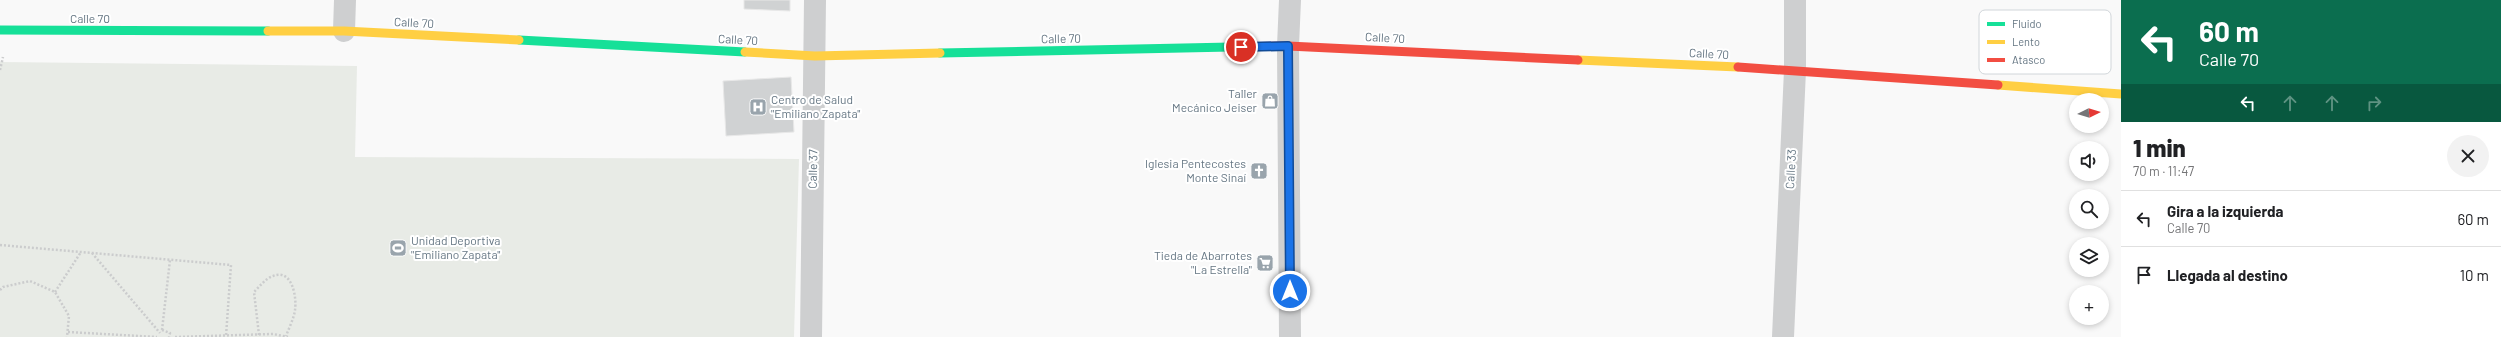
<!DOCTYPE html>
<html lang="es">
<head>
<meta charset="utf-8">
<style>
	body { margin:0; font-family:Barlow,sans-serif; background:#f2f2f2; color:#202124; height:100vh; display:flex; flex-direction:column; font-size:15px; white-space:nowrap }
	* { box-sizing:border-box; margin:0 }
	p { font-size:13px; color:#757577 }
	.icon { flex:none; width:22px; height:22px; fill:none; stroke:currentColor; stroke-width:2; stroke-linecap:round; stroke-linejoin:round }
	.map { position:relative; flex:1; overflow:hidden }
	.side { display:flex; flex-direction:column; background:#fff; width:380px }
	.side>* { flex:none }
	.guide { background:#0b6e4f; color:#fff; overflow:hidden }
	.needle { width:26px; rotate:85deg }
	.controls { position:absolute; left:2069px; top:93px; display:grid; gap:8px }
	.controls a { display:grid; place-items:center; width:40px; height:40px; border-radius:50%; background:#fff; box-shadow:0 2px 6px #0003; font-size:20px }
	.pin { position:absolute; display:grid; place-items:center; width:34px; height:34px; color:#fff; margin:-17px; border:2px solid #fff; border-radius:50%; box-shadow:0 1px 4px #0007 }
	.me { position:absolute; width:44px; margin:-22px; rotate:0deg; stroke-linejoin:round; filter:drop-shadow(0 0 3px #0008) }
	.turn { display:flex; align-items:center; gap:14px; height:84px; padding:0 12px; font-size:18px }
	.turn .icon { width:52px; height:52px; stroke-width:2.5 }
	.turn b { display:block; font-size:28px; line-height:34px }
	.lanes { display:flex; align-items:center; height:38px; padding:0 12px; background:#0003; justify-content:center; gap:20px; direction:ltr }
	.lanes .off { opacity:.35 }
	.round { display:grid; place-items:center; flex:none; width:42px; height:42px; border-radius:21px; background:#f2f2f2 }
	.head { display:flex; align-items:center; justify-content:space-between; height:68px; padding:0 12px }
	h1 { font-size:24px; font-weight:800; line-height:30px }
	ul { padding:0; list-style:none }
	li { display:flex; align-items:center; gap:12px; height:56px; padding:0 12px; border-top:1px solid #e0e0e0 }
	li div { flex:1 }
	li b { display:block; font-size:15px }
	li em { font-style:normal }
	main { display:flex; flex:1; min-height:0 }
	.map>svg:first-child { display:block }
	.green { fill:#e8ebe6 }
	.building { fill:#d0d2d3; stroke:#e8e8e8 }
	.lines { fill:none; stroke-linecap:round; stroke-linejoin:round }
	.path { stroke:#cbcccd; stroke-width:2.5; stroke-dasharray:2 2; stroke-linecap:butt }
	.street { stroke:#cecfd0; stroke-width:22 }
	.fast { stroke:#16e098; stroke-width:9 }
	.slow { stroke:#ffcf43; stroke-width:9 }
	.jam { stroke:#f24e42; stroke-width:9 }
	.route-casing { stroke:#114b97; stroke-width:10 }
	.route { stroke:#1a73e8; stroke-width:7 }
	.labels { text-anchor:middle; stroke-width:4; stroke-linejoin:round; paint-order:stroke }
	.street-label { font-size:12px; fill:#657683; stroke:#fff }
	.poi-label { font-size:12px; fill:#657683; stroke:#fff; text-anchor:end }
	.key { fill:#fff; stroke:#d1d6da; stroke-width:1 }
	.key-label { font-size:11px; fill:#657683 }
</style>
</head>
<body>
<main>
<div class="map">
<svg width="2121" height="337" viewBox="0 0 2121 337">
	<rect width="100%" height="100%" fill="#f9f9f9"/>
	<path class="green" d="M0,62L357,66L355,157L799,159L794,337H0Z"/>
	<g class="building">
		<path d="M744,0H790V11L744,9Z"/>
		<path d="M791,77L794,132L726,136L723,81Z"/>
	</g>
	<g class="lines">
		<g class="path">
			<path d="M0,70L3,57"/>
			<path d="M0,245L231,265L226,336"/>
			<path d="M92,253L160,333"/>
			<path d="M0,290L3,287L30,281L55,292L69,316L67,337"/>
			<path d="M55,292L81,252"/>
			<path d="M162,330L170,260"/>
			<path d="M162,330L170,333L169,337"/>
			<path d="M68,332L157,337"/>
			<path d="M259,335L254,292C259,287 266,278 273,276C292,268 297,297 295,310C294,318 289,328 286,336"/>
			<path d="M175,337L273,334L288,337"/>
		</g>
		<g class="street">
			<path d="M344,31L345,0"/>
			<path d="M811,337L815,0"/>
			<path d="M1290,337L1288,46L1290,0"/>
			<path d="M1783,337L1795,70V0"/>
		</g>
		<g class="fast">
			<path d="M0,30L268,31"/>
			<path d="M519,40L745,52"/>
			<path d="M940,53L1231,47"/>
		</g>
		<g class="slow">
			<path d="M268,31H344L519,40"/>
			<path d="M745,52L815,56L940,53"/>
			<path d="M1578,60L1738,67"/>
			<path d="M1998,85L2121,94"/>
		</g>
		<g class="jam">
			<path d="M1231,47L1288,46L1578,60"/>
			<path d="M1738,67L1998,85"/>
		</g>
	</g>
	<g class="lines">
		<g class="route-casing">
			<path id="route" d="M1241,47L1288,46L1290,291"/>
		</g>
		<use href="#route" class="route"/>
	</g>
	<defs>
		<g id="shop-square" transform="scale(0.9)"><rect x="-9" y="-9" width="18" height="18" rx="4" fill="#99a4ac" stroke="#fff"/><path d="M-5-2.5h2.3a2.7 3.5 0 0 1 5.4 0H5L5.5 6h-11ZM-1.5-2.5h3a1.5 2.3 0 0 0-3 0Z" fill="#fff"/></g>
		<g id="hospital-square" transform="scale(0.9)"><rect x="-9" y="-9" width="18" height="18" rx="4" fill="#99a4ac" stroke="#fff"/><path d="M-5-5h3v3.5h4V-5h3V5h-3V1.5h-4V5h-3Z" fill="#fff"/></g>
		<g id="church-square" transform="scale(0.9)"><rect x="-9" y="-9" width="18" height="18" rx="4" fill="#99a4ac" stroke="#fff"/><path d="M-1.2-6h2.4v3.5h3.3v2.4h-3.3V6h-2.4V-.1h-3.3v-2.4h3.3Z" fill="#fff"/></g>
		<g id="stadium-square" transform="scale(0.9)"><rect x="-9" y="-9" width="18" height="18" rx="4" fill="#99a4ac" stroke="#fff"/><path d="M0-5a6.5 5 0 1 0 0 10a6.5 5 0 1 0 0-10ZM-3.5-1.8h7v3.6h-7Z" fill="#fff"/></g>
		<g id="supermarket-square" transform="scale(0.9)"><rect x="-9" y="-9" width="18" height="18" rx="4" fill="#99a4ac" stroke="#fff"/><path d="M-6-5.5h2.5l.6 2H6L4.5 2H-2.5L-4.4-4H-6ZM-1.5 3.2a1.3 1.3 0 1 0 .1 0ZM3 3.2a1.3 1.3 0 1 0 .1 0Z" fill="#fff"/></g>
	</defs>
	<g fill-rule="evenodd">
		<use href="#shop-square" x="1270" y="101"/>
		<use href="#hospital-square" x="758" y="107"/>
		<use href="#church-square" x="1259" y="171"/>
		<use href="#stadium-square" x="398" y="248"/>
		<use href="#supermarket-square" x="1265" y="263"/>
	</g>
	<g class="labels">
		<g class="street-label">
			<text x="90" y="23">Calle 70</text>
			<text transform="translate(414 23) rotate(3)" y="4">Calle 70</text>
			<text transform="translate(1385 38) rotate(3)" y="4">Calle 70</text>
			<text transform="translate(1061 39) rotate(-1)" y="4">Calle 70</text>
			<text transform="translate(738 40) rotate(3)" y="4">Calle 70</text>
			<text transform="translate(1709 54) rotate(3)" y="4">Calle 70</text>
			<text transform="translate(813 169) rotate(-89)" y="4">Calle 37</text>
			<text transform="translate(1791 169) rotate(-87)" y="4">Calle 33</text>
		</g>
		<g class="poi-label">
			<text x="1257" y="98">Taller<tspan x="1257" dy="14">Mecánico Jeiser</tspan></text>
			<text x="771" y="104" text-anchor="start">Centro de Salud<tspan x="771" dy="14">"Emiliano Zapata"</tspan></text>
			<text x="1246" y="168">Iglesia Pentecostes<tspan x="1246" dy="14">Monte Sinaí</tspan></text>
			<text x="411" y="245" text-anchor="start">Unidad Deportiva<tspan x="411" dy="14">"Emiliano Zapata"</tspan></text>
			<text x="1252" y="260">Tieda de Abarrotes<tspan x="1252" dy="14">"La Estrella"</tspan></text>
		</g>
	</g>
	<rect x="1979" y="10" width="132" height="64" rx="6" class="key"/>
	<rect x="1987" y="22" width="18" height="4" fill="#16e098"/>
	<rect x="1987" y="40" width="18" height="4" fill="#ffcf43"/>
	<rect x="1987" y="58" width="18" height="4" fill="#f24e42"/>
	<g class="key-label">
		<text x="2012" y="28">Fluido</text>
		<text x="2012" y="46">Lento</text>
		<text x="2012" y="64">Atasco</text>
	</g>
</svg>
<div class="controls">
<a><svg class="needle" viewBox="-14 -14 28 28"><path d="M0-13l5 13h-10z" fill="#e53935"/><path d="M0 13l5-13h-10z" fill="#757577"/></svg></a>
<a><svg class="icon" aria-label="sound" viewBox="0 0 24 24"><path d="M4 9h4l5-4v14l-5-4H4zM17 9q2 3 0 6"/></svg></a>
<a><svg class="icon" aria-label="search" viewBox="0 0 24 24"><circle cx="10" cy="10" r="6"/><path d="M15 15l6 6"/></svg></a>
<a><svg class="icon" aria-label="layers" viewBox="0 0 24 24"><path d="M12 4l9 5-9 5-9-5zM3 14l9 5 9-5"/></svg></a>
<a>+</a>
</div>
<div class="pin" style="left:1241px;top:47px;background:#d93025"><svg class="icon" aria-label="arrive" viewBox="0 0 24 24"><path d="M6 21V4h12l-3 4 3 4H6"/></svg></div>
<svg class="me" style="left:1290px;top:291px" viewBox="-20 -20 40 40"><circle r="17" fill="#1a73e8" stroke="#fff" stroke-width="3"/><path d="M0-11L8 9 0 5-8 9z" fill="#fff"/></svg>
</div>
<section class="side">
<div class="guide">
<div class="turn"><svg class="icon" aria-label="left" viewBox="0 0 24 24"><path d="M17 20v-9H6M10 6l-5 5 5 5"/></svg><div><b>60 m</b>Calle 70</div></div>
<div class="lanes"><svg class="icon" aria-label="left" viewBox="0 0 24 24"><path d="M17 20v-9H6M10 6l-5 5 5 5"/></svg><svg class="icon off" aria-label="ahead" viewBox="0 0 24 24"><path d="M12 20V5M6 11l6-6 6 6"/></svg><svg class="icon off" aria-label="ahead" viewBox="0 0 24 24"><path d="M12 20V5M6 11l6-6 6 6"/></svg><svg class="icon off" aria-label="right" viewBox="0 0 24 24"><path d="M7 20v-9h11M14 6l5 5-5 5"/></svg></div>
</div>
<div class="head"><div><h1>1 min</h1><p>70 m · 11:47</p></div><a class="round"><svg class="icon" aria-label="close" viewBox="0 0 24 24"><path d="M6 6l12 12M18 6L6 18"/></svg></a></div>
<ul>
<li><svg class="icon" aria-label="left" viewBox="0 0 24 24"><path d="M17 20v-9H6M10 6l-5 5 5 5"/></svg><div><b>Gira a la izquierda</b><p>Calle 70</p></div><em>60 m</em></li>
<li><svg class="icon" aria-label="arrive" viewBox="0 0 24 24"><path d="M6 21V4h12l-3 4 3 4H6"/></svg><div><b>Llegada al destino</b></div><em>10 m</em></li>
</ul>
</section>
</main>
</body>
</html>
